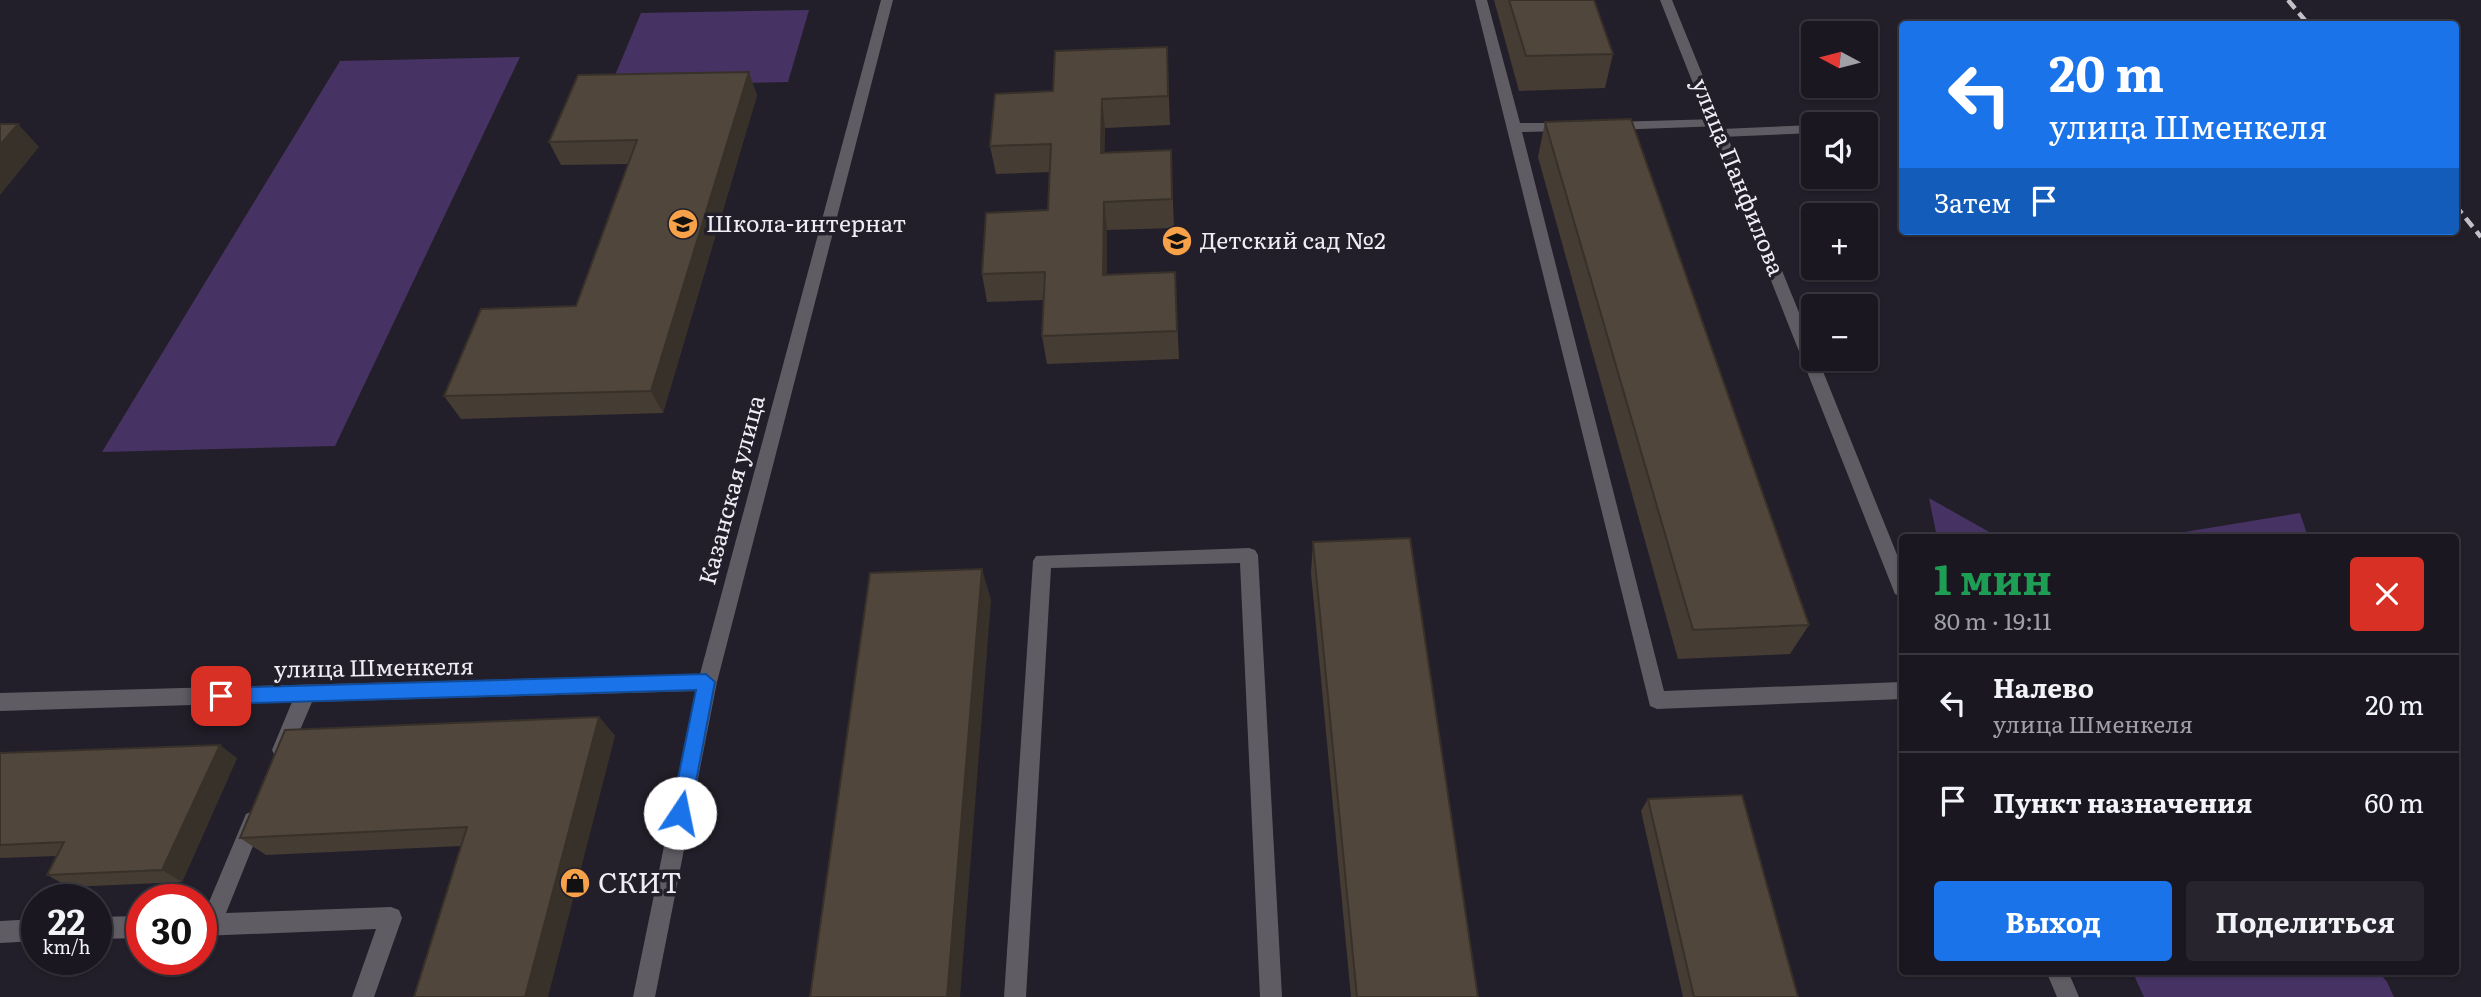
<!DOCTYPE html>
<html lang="ru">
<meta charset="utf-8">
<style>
body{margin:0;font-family:Literata,serif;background:#27242d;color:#f1f3f6;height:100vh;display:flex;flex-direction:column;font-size:26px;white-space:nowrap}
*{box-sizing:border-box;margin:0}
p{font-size:23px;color:#9f9fa5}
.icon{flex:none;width:38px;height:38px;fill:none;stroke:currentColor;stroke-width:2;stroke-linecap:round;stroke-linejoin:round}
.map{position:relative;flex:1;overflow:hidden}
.drawer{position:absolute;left:1899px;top:534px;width:560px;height:441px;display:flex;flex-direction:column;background:#1a1720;border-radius:7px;box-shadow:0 2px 5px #0004,0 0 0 2px #38363e}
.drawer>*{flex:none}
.guide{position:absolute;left:1899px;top:21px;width:560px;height:214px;border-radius:7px;box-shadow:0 2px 5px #0004,0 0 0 2px #38363e;background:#1a73e8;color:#fff;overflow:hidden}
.needle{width:46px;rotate:277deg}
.fabs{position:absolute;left:1801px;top:21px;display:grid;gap:14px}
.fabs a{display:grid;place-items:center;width:77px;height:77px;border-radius:7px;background:#1a1720;box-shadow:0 2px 5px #0004,0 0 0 2px #38363e;font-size:35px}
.speed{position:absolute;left:21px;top:884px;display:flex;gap:14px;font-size:35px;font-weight:700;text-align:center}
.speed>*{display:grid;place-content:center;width:91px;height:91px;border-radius:50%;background:#1a1720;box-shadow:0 2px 5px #0004,0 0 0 2px #38363e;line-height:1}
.speed small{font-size:18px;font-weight:400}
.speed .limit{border:10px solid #d22;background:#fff;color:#111}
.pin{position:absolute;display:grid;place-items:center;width:60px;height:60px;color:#fff;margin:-30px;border-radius:14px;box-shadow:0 4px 10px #0006}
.me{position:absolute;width:77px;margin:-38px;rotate:11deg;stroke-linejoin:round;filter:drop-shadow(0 0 5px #0008)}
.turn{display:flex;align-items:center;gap:24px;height:147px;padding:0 35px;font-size:32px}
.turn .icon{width:91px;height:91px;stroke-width:2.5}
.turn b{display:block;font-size:49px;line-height:60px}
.then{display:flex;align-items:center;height:66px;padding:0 35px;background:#0003;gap:14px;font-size:26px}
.round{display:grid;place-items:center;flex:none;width:74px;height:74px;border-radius:7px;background:#27242d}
.overview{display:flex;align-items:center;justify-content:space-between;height:119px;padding:0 35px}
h1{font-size:42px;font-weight:700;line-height:52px;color:#1e9e55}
.primary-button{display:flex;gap:14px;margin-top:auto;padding:14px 35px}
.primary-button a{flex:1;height:80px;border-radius:7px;background:#1a73e8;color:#fff;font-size:28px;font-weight:700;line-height:80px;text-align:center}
.primary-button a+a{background:#27242d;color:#f1f3f6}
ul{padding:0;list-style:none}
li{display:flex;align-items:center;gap:21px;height:98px;padding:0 35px;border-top:2px solid #38363e}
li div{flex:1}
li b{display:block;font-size:26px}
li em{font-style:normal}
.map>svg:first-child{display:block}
.green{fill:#463363}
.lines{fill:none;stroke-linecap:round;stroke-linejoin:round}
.lane{fill:#5f5d63;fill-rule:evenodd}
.street{fill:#5f5d63;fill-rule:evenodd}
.rail{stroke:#c3c0c8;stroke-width:4.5;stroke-dasharray:11 6;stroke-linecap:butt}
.wall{fill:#453c34}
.shaded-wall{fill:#38312a}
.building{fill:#50463c;stroke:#38312a;stroke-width:2}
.route{fill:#1a73e8;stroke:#114b97;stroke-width:2}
.labels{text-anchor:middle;stroke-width:7;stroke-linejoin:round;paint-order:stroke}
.street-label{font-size:23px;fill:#efedf4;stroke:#231f2a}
.poi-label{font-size:23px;fill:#efedf4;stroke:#231f2a;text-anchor:start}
.near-poi-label{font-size:28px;fill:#efedf4;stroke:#231f2a;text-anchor:start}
</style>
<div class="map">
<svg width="2481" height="997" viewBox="0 0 2481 997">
<rect width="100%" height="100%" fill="#231f2a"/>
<g class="green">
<polygon points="809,10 788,82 611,85 641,13"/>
<polygon points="520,57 335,446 102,452 340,61"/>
<polygon points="1929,498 1998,537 1937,537"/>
<polygon points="2300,513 2308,537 2154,537"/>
<polygon points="2132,971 2378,971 2387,982 2394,997 2144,997"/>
</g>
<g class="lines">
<g class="lane">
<polygon points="1475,0 1487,0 1520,123 1566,123 1573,127 1566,131 1522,132 1664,691 1902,682 1902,699 1657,709 1650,706"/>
<polygon points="1717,119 1724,123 1722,126 1612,130 1605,126 1612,122"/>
<polygon points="1813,125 1813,133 1721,137 1714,133 1721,129"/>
</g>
<g class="street">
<polygon points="881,0 893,0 717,682 655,997 633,997 696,691 312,702 289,756 282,759 275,756 272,750 292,702 0,711 0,693 700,674"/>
<polygon points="1660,0 1672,0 1813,347 1813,359 1818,359 1902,567 1902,597 1895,594 1893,589"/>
<polygon points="1249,548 1255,550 1258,555 1282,997 1260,997 1240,563 1051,568 1026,997 1004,997 1033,561 1036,556"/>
<polygon points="253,811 260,814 263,821 226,913 391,907 399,910 402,918 374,997 352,997 376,929 201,936 201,914 204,914 246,814"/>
<polygon points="142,916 142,938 96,939 96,917"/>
<polygon points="37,919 37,941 0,943 0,921"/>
<polygon points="2046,971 2068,971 2079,997 2057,997"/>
</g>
<g class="rail">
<polyline points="2288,0 2308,24"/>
<polyline points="2455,205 2481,237"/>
</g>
</g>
<g class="wall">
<polygon points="1494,0 1594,0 1613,54 1605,88 1519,91"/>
<polygon points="1167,47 1170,125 1105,128 1104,152 1171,150 1174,228 1107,230 1107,275 1175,272 1179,359 1047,364 1042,336 1044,300 987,302 982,274 1048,210 1050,172 996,174 990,146 1053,91"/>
<polygon points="757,95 663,413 461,419 444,396 576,306 628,164 561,165 549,142"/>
<polygon points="1545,122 1809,625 1790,654 1678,659 1538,157"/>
<polygon points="1313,542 1478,997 1351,997 1311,573"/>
<polygon points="599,717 615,736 461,846 266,855 240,838"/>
<polygon points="0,753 237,758 182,882 69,887 47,875 57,856 0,858"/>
<polygon points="1648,799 1798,997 1683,997 1641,811"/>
</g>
<g class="shaded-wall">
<polygon points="749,72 757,95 663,413 651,391"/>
<polygon points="1102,99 1105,128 1104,181 1101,153"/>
<polygon points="18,124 39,147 0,195 0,145"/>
<polygon points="1104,202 1107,230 1107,303 1103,275"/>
<polygon points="982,569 991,600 960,997 947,997"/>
<polygon points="599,717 615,736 548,997 525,997"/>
<polygon points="220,745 237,758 182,882 162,870"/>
</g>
<g class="building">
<polygon points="1509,0 1594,0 1613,54 1526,56"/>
<polygon points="1167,47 1168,96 1102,99 1101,153 1171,150 1172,199 1104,202 1103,275 1175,272 1177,331 1042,336 1045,272 982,274 986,213 1048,210 1051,144 990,146 995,94 1053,91 1055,51"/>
<polygon points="749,72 651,391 444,396 481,309 576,306 637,140 549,142 578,75"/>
<polygon points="1631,119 1809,625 1693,630 1545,122"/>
<polygon points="0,124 18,124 0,145"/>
<polygon points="1410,538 1478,997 1357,997 1313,542"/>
<polygon points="982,569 947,997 810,997 870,573"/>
<polygon points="599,717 525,997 414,997 467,827 240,838 285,730"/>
<polygon points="220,745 162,870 47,875 64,842 0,845 0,753"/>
<polygon points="1742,795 1798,997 1694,997 1648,799"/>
</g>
<polygon class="route" points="706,674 715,682 690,813 687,819 680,822 674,819 671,813 696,690 221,704 213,696 221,688"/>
<defs>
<g id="school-disc" transform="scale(1.575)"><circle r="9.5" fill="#f7a149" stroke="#231f2a"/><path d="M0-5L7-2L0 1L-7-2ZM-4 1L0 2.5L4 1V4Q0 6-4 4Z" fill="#111"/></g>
<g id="shop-disc" transform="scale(1.575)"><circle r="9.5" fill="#f7a149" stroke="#231f2a"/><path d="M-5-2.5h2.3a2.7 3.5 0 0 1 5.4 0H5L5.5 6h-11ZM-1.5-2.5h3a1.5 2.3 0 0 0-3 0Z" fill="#111"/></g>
</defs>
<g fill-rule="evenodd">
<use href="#school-disc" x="683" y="224"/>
<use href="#school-disc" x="1177" y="241"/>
<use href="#shop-disc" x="575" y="883"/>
</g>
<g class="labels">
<g class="street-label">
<text transform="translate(1738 177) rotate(68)" y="8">улица Панфилова</text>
<text transform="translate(732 490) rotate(-75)" y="8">Казанская улица</text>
<text transform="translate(374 668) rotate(-1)" y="8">улица Шменкеля</text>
</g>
<g class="poi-label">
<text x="706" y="232">Школа-интернат</text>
<text x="1200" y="249">Детский сад №2</text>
</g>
<g class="near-poi-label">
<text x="598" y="893">СКИТ</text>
</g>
</g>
</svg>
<div class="fabs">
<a><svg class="needle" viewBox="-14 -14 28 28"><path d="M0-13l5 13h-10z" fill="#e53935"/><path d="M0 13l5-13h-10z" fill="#9f9fa5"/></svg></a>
<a><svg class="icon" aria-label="sound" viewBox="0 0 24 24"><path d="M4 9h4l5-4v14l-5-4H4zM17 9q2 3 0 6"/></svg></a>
<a>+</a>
<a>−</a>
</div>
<div class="speed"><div>22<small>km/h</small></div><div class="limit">30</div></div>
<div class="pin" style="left:221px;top:696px;background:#d93025"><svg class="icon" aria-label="arrive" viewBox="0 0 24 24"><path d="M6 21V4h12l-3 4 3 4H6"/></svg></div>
<svg class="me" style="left:680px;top:813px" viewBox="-20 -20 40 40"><circle r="19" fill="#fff"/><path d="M0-13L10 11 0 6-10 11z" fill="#1a73e8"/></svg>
<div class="guide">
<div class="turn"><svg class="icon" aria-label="left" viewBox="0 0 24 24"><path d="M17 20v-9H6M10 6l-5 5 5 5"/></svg><div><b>20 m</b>улица Шменкеля</div></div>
<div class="then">Затем<svg class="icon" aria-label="arrive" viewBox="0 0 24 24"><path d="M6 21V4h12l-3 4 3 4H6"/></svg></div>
</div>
<section class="drawer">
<div class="overview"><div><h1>1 мин</h1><p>80 m · 19:11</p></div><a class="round" style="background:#d93025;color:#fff"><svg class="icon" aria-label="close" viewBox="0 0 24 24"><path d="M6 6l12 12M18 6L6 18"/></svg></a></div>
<ul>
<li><svg class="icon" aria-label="left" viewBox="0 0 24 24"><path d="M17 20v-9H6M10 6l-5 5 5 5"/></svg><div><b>Налево</b><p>улица Шменкеля</p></div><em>20 m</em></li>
<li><svg class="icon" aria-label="arrive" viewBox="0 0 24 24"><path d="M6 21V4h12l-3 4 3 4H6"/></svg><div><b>Пункт назначения</b></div><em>60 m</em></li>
</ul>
<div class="primary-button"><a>Выход</a><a>Поделиться</a></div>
</section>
</div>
